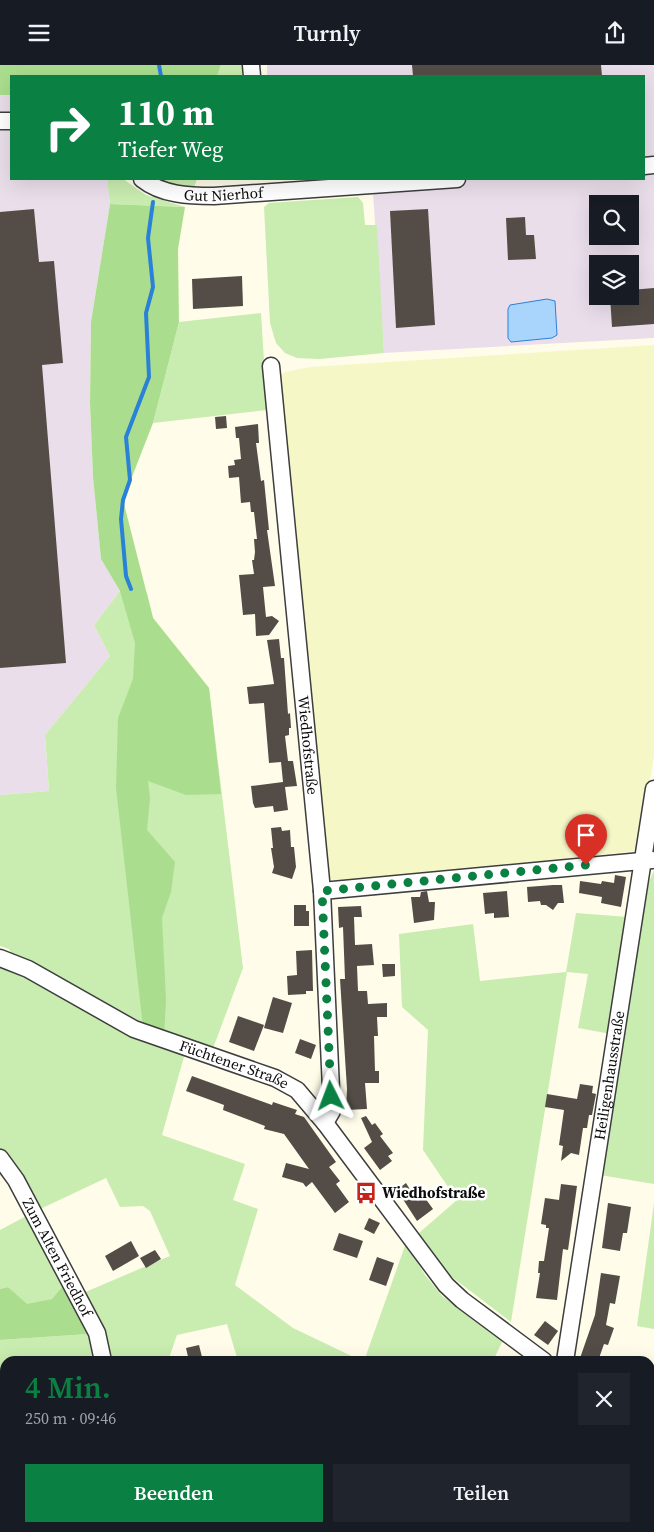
<!DOCTYPE html>
<html lang="de">
<meta charset="utf-8">
<style>
body{margin:0;font-family:"Source Serif 4",serif;background:#20242c;color:#f1f3f6;height:100vh;display:flex;flex-direction:column;font-size:19px;white-space:nowrap}
*{box-sizing:border-box;margin:0}
p{font-size:16px;color:#9ea1a6}
.icon{flex:none;width:28px;height:28px;fill:none;stroke:currentColor;stroke-width:2;stroke-linecap:round;stroke-linejoin:round}
.map{position:relative;flex:1;overflow:hidden}
.details{position:absolute;left:0px;top:1291px;width:655px;height:176px;display:flex;flex-direction:column;background:#171b24;border-radius:15px 15px 0 0;box-shadow:0 5px 20px #0002}
.details>*{flex:none}
.guide{position:absolute;left:10px;top:10px;width:635px;height:105px;border-radius:0px;box-shadow:0 5px 20px #0002;background:#0b8043;color:#fff;overflow:hidden}
.tools{position:absolute;left:589px;top:130px;display:grid;gap:10px}
.tools a{display:grid;place-items:center;width:50px;height:50px;border-radius:0px;background:#171b24;box-shadow:0 5px 20px #0002;font-size:25px}
.pin{position:absolute;display:grid;place-items:center;width:42px;height:42px;color:#fff;margin:-51px -21px;border-radius:50% 50% 50% 0;rotate:-45deg;box-shadow:0 0 5px #0007}
.pin .icon{rotate:45deg}
.me{position:absolute;width:55px;margin:-28px;rotate:357deg;stroke-linejoin:round;filter:drop-shadow(0 0 4px #0008)}
.turn{display:flex;align-items:center;gap:18px;height:105px;padding:0 25px;font-size:22px}
.turn .icon{width:65px;height:65px;stroke-width:2.5}
.turn b{display:block;font-size:35px;line-height:42px}
.round{display:grid;place-items:center;flex:none;width:52px;height:52px;border-radius:0px;background:#20242c}
.summary{display:flex;align-items:center;justify-content:space-between;height:85px;padding:0 25px}
h1{font-size:30px;font-weight:600;line-height:38px;color:#0b8043}
.primary-button{display:flex;gap:10px;margin-top:auto;padding:10px 25px}
.primary-button a{flex:1;height:58px;border-radius:0px;background:#0b8043;color:#fff;font-size:20px;font-weight:600;line-height:58px;text-align:center}
.primary-button a+a{background:#20242c;color:#f1f3f6}
header{display:flex;justify-content:space-between;align-items:center;height:65px;padding:0 25px;background:#171b24;font-size:22px;font-weight:600}
.map>svg:first-child{display:block}
.industrial{fill:#ebdeeb;fill-rule:evenodd}
.farmland{fill:#f6f7c7}
.green{fill:#c9ecb0}
.forest{fill:#aade8e}
.cemetery{fill:#d0e2b9}
.water{fill:#a9d4fb;stroke:#2a81d8}
.lines{fill:none;stroke-linecap:round;stroke-linejoin:round}
.stream{stroke:#2a81d8;stroke-width:4}
.building{fill:#544d47}
.minor-casing{stroke:#3e3e3e;stroke-width:19}
.minor{stroke:#fff;stroke-width:16}
.route{stroke:#0b8043;stroke-width:9;stroke-dasharray:0 16.2}
.labels{text-anchor:middle;stroke-width:5;stroke-linejoin:round;paint-order:stroke}
.street-label{font-size:15px;fill:#0b0b0b;stroke:#fff}
.poi-label{font-size:15px;font-weight:bold;fill:#0b0b0b;stroke:#fff;text-anchor:start}
</style>
<header><svg class="icon" aria-label="menu" viewBox="0 0 24 24"><path d="M4 6h16M4 12h16M4 18h16"/></svg>Turnly<svg class="icon" aria-label="share" viewBox="0 0 24 24"><path d="M12 15V3M7 8l5-5 5 5M5 13v7h14v-7"/></svg></header>
<div class="map">
<svg width="654" height="1467" viewBox="0 0 654 1467">
<rect width="100%" height="100%" fill="#fffde9"/>
<g class="industrial">
<path d="M267 0H654V273L384 288 372 114H644V11H267ZM598 139H630V171H598ZM598 199H630V231H598Z"/>
<polygon points="0,30 11,30 11,114 107,114 110,139 91,257 90,338 93,412 101,494 120,526 94,560 110,591 45,670 49,726 0,730"/>
</g>
<polygon class="farmland" points="654,280 654,691 639,783 634,786 338,819 328,811 279,312 285,307 310,302"/>
<g class="green">
<polygon points="221,0 247,0 248,11 217,11"/>
<polygon points="107,114 123,114 146,130 185,142 110,139"/>
<polygon points="158,114 197,114 194,123 174,121"/>
<polygon points="358,132 363,138 365,160 377,160 384,288 319,294 297,293 285,288 276,278 270,258 264,142 269,138"/>
<polygon points="261,248 267,345 153,358 179,257"/>
<polygon points="120,526 147,528 153,553 209,623 243,903 212,986 164,972 13,891 9,884 0,881 0,730 49,726 45,670 110,591 94,560"/>
<polygon points="654,805 654,1119 600,1110 649,817"/>
<polygon points="576,848 628,852 611,969 578,963 588,909 567,907 511,1257 448,1209 419,1168 457,1135 423,1085 428,965 402,942 399,869 473,859 480,916 566,907"/>
<polygon points="0,900 8,902 185,988 162,1070 245,1099 233,1135 258,1144 235,1220 293,1263 362,1296 238,1296 227,1259 177,1270 168,1296 110,1296 83,1228 170,1191 150,1146 143,1141 120,1142 106,1113 36,1146 0,1088"/>
<polygon points="654,1138 654,1264 637,1261"/>
<polygon points="30,1149 65,1218 52,1234 27,1240 8,1222 0,1224 0,1165"/>
<polygon points="406,1178 425,1210 442,1231 503,1275 493,1296 364,1296"/>
<polygon points="89,1269 97,1296 5,1296 5,1462 88,1463 89,1467 0,1467 0,1275"/>
<polygon points="270,1463 270,1462 313,1463 313,1467 269,1467"/>
</g>
<g class="forest">
<polygon points="0,0 221,0 217,11 11,11 11,30 0,30"/>
<polygon points="110,139 185,142 178,184 179,257 153,358 123,435 153,553 209,623 221,729 186,730 148,716 150,733 147,765 175,797 171,827 162,853 166,935 164,972 143,962 116,723 118,653 133,614 135,578 120,526 101,494 93,412 90,338 91,257"/>
<polygon points="65,1218 89,1269 0,1275 0,1224 8,1222 27,1239 52,1234"/>
</g>
<polygon class="cemetery" points="314,1463 314,1462 381,1463 381,1467 313,1467"/>
<polygon class="water" points="547,234 555,236 557,270 552,273 511,277 508,273 508,244 510,240"/>
<g class="lines">
<g class="stream">
<polyline points="159,0 161,11"/>
<polyline points="131,524 126,511 121,454 123,435 130,415 126,372 149,312 146,248 153,222 148,173 153,137"/>
</g>
</g>
<g class="building">
<polygon points="412,0 601,0 602,11 413,11"/>
<polygon points="34,144 39,197 54,196 63,298 42,300 66,598 0,603 0,147"/>
<polygon points="428,144 435,260 396,263 390,146"/>
<polygon points="525,152 526,170 534,170 536,194 508,195 506,153"/>
<polygon points="242,211 243,241 193,244 192,214"/>
<polygon points="654,223 654,259 612,262 610,231 630,231 630,225"/>
<polygon points="226,351 227,363 216,364 215,352"/>
<polygon points="258,359 259,378 256,378 261,416 264,415 269,465 267,465 275,521 263,522 266,552 272,551 279,556 269,570 256,571 255,549 243,550 239,510 254,509 252,495 254,495 255,487 254,474 257,474 254,447 251,447 250,437 241,438 239,412 229,413 228,401 235,400 234,395 241,394 239,373 236,373 235,362"/>
<polygon points="279,574 281,593 284,593 288,649 290,648 291,663 289,663 289,670 285,671 288,696 283,696 293,696 297,721 285,722 288,745 274,747 273,741 255,743 253,738 251,721 283,717 281,697 269,698 264,638 249,639 247,622 274,619 267,575"/>
<polygon points="281,762 282,766 290,765 291,782 294,782 296,802 292,814 272,808 274,802 271,783 273,783 271,763"/>
<polygon points="615,810 626,812 621,842 601,838 602,832 579,828 580,816 601,819 602,816 614,818"/>
<polygon points="553,820 562,820 564,838 558,838 553,845 546,840 541,840 540,836 528,837 527,822"/>
<polygon points="427,826 429,837 435,837 434,855 414,858 411,832 420,832 421,827"/>
<polygon points="507,826 509,852 494,853 494,848 485,849 483,828"/>
<polygon points="294,840 306,840 306,846 309,846 309,861 294,861"/>
<polygon points="361,841 362,852 354,852 355,880 372,879 374,900 357,901 358,926 367,926 368,939 387,938 387,952 377,952 378,971 374,971 375,1006 379,1006 379,1018 365,1018 367,1044 346,1045 347,1024 340,914 345,914 343,862 339,863 338,842"/>
<polygon points="312,885 313,926 306,926 306,929 288,930 287,911 297,910 296,886"/>
<polygon points="382,899 395,899 395,911 383,912"/>
<polygon points="273,932 292,938 283,968 264,963"/>
<polygon points="238,951 264,960 254,986 229,977"/>
<polygon points="300,974 316,980 311,994 295,988"/>
<polygon points="192,1011 272,1040 273,1037 297,1045 295,1049 304,1052 336,1097 329,1102 340,1116 336,1119 349,1137 335,1148 312,1117 306,1122 303,1118 282,1112 286,1098 309,1104 284,1069 264,1064 265,1061 223,1045 224,1040 186,1026"/>
<polygon points="580,1019 593,1021 592,1028 596,1029 592,1050 589,1050 587,1063 583,1063 579,1090 571,1088 561,1096 563,1081 559,1080 564,1045 545,1042 547,1029 577,1034"/>
<polygon points="366,1051 372,1060 375,1058 383,1069 380,1071 393,1088 388,1091 392,1096 380,1105 364,1083 372,1077 361,1053"/>
<polygon points="406,1118 411,1126 417,1122 433,1144 417,1156 397,1125"/>
<polygon points="561,1119 577,1121 568,1185 563,1184 557,1235 536,1233 540,1208 538,1208 539,1196 544,1196 549,1163 546,1163 546,1160 541,1159 545,1133 559,1135"/>
<polygon points="608,1138 631,1142 627,1168 623,1168 620,1186 602,1183"/>
<polygon points="369,1153 380,1158 374,1169 364,1164"/>
<polygon points="339,1168 363,1176 357,1193 333,1185"/>
<polygon points="131,1176 139,1191 113,1206 105,1191"/>
<polygon points="155,1185 161,1194 146,1203 140,1193"/>
<polygon points="377,1192 394,1198 386,1221 369,1215"/>
<polygon points="601,1208 620,1211 615,1239 610,1238 606,1260 614,1263 608,1280 604,1279 598,1296 579,1296 595,1250"/>
<polygon points="545,1256 558,1266 548,1280 534,1270"/>
<polygon points="199,1280 203,1296 189,1296 186,1283"/>
</g>
<g class="lines">
<g class="minor-casing">
<g id="minor">
<polyline points="251,0 252,11"/>
<polyline points="0,56 11,56"/>
<polyline points="644,101 654,100"/>
<path id="s1" d="M142 114C162 130 189 131 214 131L457 114"/>
<path id="s2" d="M271 301 322 826 332 1046 325 1058"/>
<polyline points="322,826 652,795"/>
<path id="s3" d="M0 893 28 904 134 964 275 1013 297 1025 325 1058 446 1220 462 1235 544 1296"/>
<path id="s4" d="M0 1093 16 1115 97 1268 103 1296"/>
<path id="s5" d="M565 1296 654 724"/>
<polyline points="650,1399 654,1404"/>
<polyline points="173,1462 179,1467"/>
</g>
</g>
<use href="#minor" class="minor"/>
</g>
<g class="lines">
<polyline class="route" points="331,1031 322,826 586,800"/>
</g>
<defs>
<g id="bus-bare" transform="scale(1.725)"><path d="M-5-6H5V4H4V6H2V4H-2V6H-4V4H-5ZM-3.5-4V0h7V-4ZM-3.5 1.2v1.5H-2V1.2ZM2 1.2v1.5H3.5V1.2Z" fill="#c52219" stroke="#fff" stroke-width="2.5" paint-order="stroke"/></g>
</defs>
<g fill-rule="evenodd">
<use href="#bus-bare" x="366" y="1128"/>
</g>
<g class="labels">
<g class="street-label">
<text dy="5" stroke="none"><textPath href="#s1" startOffset="85">Gut Nierhof</textPath></text>
<text dy="5" stroke="none"><textPath href="#s2" startOffset="381">Wiedhofstraße</textPath></text>
<text dy="5" stroke="none"><textPath href="#s3" startOffset="258">Füchtener Straße</textPath></text>
<text dy="5" stroke="none"><textPath href="#s5" startOffset="289">Heiligenhausstraße</textPath></text>
<text dy="5" stroke="none"><textPath href="#s4" startOffset="115">Zum Alten Friedhof</textPath></text>
</g>
<g class="poi-label">
<text x="382" y="1133">Wiedhofstraße</text>
</g>
</g>
</svg>
<div class="tools">
<a><svg class="icon" aria-label="search" viewBox="0 0 24 24"><circle cx="10" cy="10" r="6"/><path d="M15 15l6 6"/></svg></a>
<a><svg class="icon" aria-label="layers" viewBox="0 0 24 24"><path d="M12 4l9 5-9 5-9-5zM3 14l9 5 9-5"/></svg></a>
</div>
<div class="pin" style="left:586px;top:800px;background:#d93025"><svg class="icon" aria-label="arrive" viewBox="0 0 24 24"><path d="M6 21V4h12l-3 4 3 4H6"/></svg></div>
<svg class="me" style="left:331px;top:1031px" viewBox="-20 -20 40 40"><path d="M0-17L14 15 0 8-14 15z" fill="#0b8043" stroke="#fff" stroke-width="4"/></svg>
<div class="guide">
<div class="turn"><svg class="icon" aria-label="right" viewBox="0 0 24 24"><path d="M7 20v-9h11M14 6l5 5-5 5"/></svg><div><b>110 m</b>Tiefer Weg</div></div>
</div>
<section class="details">
<div class="summary"><div><h1>4 Min.</h1><p>250 m · 09:46</p></div><a class="round"><svg class="icon" aria-label="close" viewBox="0 0 24 24"><path d="M6 6l12 12M18 6L6 18"/></svg></a></div>
<div class="primary-button"><a>Beenden</a><a>Teilen</a></div>
</section>
</div>
